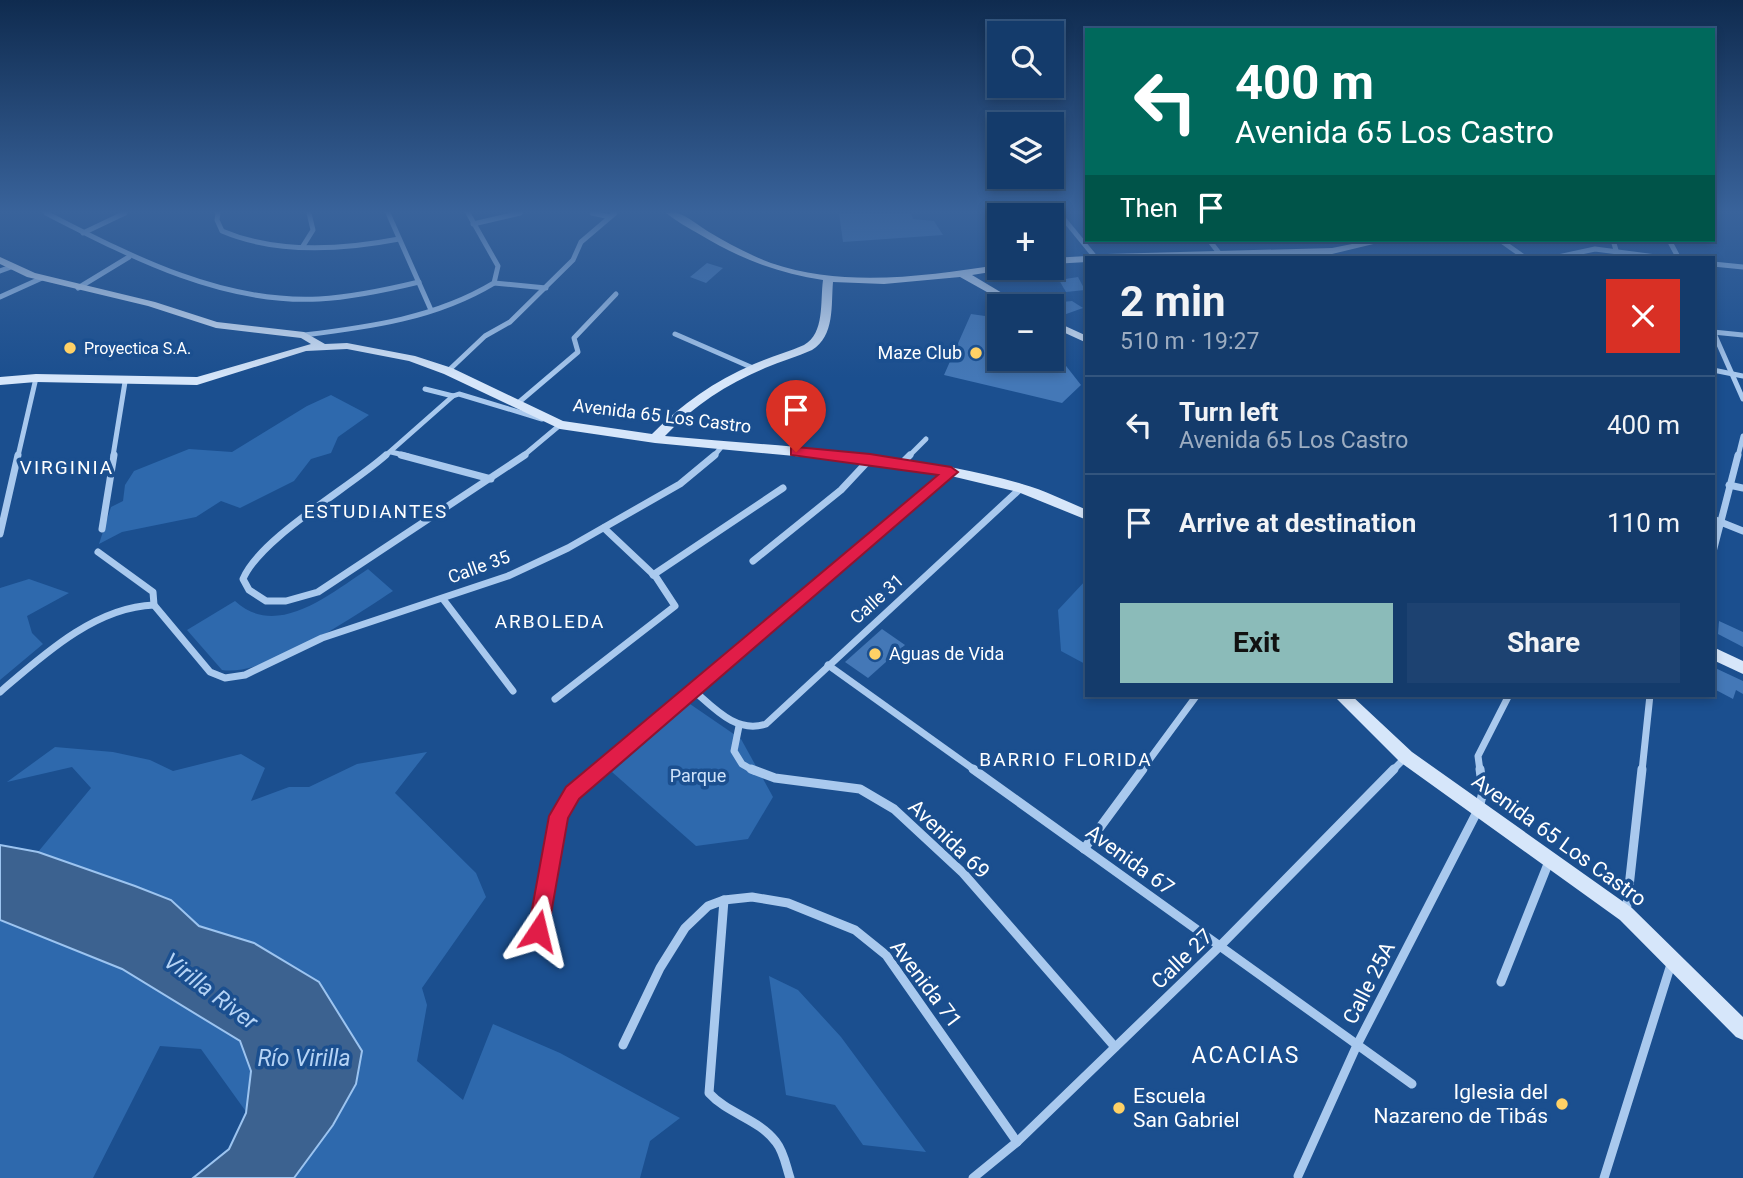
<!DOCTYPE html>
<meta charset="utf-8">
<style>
body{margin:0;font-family:Roboto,sans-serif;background:#1d4271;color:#f1f3f6;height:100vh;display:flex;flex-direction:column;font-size:26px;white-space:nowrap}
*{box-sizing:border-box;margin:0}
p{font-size:23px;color:#9dadc1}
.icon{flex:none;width:38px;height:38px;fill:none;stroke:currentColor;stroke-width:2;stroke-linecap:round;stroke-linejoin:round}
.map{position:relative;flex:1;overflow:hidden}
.panel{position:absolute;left:1085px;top:256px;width:630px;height:441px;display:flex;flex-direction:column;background:#143b6b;border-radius:0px;box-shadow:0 4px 10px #0003,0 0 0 2px #33557e}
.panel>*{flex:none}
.banner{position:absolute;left:1085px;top:28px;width:630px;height:214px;border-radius:0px;box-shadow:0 4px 10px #0003,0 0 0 2px #33557e;background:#00695c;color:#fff;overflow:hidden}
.tools{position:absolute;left:987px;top:21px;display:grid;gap:14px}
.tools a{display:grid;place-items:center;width:77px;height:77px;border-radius:0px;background:#143b6b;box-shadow:0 4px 10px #0003,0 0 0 2px #33557e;font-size:35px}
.pin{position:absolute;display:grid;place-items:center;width:60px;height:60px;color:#fff;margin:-72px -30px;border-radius:50% 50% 50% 0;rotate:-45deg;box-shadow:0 0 7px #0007}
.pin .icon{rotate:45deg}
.me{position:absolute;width:77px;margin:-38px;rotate:10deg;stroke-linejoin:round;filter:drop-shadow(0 0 5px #0008)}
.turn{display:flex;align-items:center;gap:24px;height:147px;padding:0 35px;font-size:32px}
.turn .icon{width:91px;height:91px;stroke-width:2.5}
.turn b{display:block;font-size:49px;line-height:60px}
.then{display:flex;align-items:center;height:66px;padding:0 35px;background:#0003;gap:14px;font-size:26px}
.round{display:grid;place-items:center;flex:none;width:74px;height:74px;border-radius:0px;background:#1d4271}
.summary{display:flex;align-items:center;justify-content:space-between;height:119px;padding:0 35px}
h1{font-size:42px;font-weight:700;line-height:52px}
.button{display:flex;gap:14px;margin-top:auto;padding:14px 35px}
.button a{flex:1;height:80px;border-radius:0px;background:#8bbbb9;color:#111;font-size:28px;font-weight:700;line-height:80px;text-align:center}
.button a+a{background:#1d4271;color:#f1f3f6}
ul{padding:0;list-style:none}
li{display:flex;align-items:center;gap:21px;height:98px;padding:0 35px;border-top:2px solid #33557e}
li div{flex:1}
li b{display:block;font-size:26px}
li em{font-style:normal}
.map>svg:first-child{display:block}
.green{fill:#2e69ad}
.water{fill:#3c6290;stroke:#9cc4f0;stroke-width:2}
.building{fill:#4478b7}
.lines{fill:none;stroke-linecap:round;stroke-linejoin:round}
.street-far2{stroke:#a9c9ee;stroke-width:5}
.street-far1{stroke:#a9c9ee;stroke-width:7}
.street{stroke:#a9c9ee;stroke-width:9}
.secondary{fill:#d6e6fa;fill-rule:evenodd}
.route{fill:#e11d48;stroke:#92132f;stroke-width:2}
.poi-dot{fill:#ffd166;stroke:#1b4f8f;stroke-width:2.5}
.labels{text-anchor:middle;stroke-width:7;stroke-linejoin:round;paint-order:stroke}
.far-poi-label{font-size:16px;fill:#fff;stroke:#1b4f8f;text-anchor:start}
.poi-label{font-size:18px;fill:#fff;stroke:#1b4f8f;text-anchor:end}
.street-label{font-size:18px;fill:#fff;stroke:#1b4f8f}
.park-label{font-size:18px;fill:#cfe3fa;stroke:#1b4f8f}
.neighbourhood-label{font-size:19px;letter-spacing:2px;fill:#fff;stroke:#1b4f8f}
.near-street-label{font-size:21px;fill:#fff;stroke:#1b4f8f}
.near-poi-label{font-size:21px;fill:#fff;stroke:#1b4f8f;text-anchor:end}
.near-water-label{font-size:23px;font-style:italic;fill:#b5d3f5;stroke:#1b4f8f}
.near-neighbourhood-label{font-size:23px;letter-spacing:2px;fill:#fff;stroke:#1b4f8f}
</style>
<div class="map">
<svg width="1743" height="1178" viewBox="0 0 1743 1178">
<rect width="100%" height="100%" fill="#1b4f8f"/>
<g class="green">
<polygon points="331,395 369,415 338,437 331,453 311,459 294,481 240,508 221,501 196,517 122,532 99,544 111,507 123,501 125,485 134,471 189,449 232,452 307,406"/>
<path d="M368 569 393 591C356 615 266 677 222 670L187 630 235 601C277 640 331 593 368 569Z"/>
<polygon points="29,579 69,593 27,616 32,633 43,644 0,680 0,588"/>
<polygon points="1087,579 1087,665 1061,651 1058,610"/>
<polygon points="690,704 741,739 773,797 748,839 696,846 612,772"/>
<polygon points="55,747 113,752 150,760 173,771 241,754 265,768 251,801 289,787 309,787 357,764 427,752 395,793 476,873 486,897 422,988 427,1005 417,1061 463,1100 493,1024 560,1053 680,1118 650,1141 640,1178 294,1178 333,1125 356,1084 362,1052 319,982 254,943 199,926 171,900 38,852 91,788 72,767 7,782"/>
<polygon points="0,920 122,969 240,1041 251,1071 247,1113 201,1049 160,1046 93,1178 0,1178"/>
<polygon points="769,976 798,990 841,1037 926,1152 863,1145 835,1105 786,1095"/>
</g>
<polygon class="water" points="0,845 38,852 135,886 171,900 199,926 254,943 319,982 362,1051 356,1084 333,1125 294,1178 193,1178 229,1149 246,1113 251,1071 240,1041 122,969 0,920"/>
<g class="building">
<polygon points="839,213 911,213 913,219 934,221 943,235 843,242"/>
<polygon points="707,263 723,268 706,283 690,277"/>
<polygon points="1078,277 1085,290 1066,292 1059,280"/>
<polygon points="1072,301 1083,308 1055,318 1052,315 1052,303"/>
<polygon points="971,314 999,318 999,359 1052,359 1052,348 1081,385 1062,403 944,375"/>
<polygon points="1719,621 1743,632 1743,647 1718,634"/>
<polygon points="882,629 905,645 868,678 845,662"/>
<polygon points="1713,667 1743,681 1743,694 1736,690 1733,699 1714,689"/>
</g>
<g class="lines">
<g class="street-far2">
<path d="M46 213C130 256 221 304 319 299 353 297 386 290 419 282"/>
<path d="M218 213 217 220 222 231C276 254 342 250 399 239"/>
<polyline points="388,213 431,310"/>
<polyline points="592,213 610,217"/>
<polyline points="1059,213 1095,257"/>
<polyline points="473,224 520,213"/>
<polyline points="83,233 125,213"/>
<polyline points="1209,240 1219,253"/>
<polyline points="1500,240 1524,257"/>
<polyline points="1613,240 1618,257"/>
<polyline points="1669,240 1678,257"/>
<polyline points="303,246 313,230 309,213"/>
<polyline points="1558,257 1595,249 1656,257"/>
<polyline points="1713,264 1743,267"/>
<polyline points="0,271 11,267"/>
<polyline points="494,283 546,288"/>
<polyline points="78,288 129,257"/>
<polyline points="0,297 42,278"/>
<polyline points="1713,331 1743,399"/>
<polyline points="1713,332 1743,335"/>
<polyline points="675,334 753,368"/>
<path d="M304 335C370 327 436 318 494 283L498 266 468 213"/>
<polyline points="1713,370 1743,376"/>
<polyline points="448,371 485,336 510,322 573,260 581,242 615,213"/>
<polyline points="425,389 453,396 459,394 542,419"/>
<polyline points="518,403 578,352 574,338 616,294"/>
<polyline points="391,452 408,456"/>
<polyline points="18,456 36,378"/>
<polyline points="113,456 125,382"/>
<polyline points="385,456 453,396"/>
<polyline points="523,456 560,425 557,424"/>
<polyline points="714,456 723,445"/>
<polyline points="909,456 926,439"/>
<polyline points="1738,456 1743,436"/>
</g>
<g class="street-far1">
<path d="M386 455C349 488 260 538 243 579L249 590 266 601H286L318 592 525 455"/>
<polyline points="401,455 491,479"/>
<polyline points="901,464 910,455"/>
<polyline points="1729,485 1743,488"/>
<polyline points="1713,519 1743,531"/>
<polyline points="102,529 114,455"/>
<polyline points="0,534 18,455"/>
<polyline points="98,552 153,592 154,605 210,672 225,678 245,675 322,638 508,576 568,548 680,484 715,455"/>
<polyline points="1713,552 1738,455"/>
<polyline points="753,561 841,490 870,459"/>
<polyline points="653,575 783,488"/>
<polyline points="443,599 513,691"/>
<polyline points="828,665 976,771"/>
<path d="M693 690C714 708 736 734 766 724L1021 488"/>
<path d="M0 692C43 655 95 607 154 605"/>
<polyline points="555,699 675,606 656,577 604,528"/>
<polyline points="739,726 734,751 742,764 754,771"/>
<polyline points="598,771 951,472"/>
<polyline points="1141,771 1197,695"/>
<polyline points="1392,771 1406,757"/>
<polyline points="1480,771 1478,756 1509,695"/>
<polyline points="1642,771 1650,695"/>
</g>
<g class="street">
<polyline points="751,769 775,778 860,789 894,809 963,873 1115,1047"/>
<polyline points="973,769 1412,1084"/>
<polyline points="1084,849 1143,769"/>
<path d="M724 900 709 1093C728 1114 759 1119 776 1142 784 1152 786 1166 790 1178"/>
<polyline points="1626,914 1642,769"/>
<polyline points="538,931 559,816 572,793 600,769"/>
<polyline points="1501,982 1550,859"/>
<polyline points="623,1045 660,968 685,928 708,906 724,900 752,897 788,903 855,930 886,955 1017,1142"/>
<polyline points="1298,1176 1357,1045 1479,808 1483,792 1480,769"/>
<polyline points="973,1178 1017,1142 1220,946 1394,769"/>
<polyline points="1604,1178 1672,961"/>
</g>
<g class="secondary">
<path d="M666 213C670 213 674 212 677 213 688 216 700 227 709 232 729 244 750 255 771 263 845 288 925 276 999 265V268H1004L1003 270 972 275 1024 306H1012L960 277 884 284 833 282C831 305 835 336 812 350 797 357 781 361 765 368 727 384 694 405 665 436 784 447 906 451 1022 484 1044 490 1066 501 1087 510V520L1018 492 951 476 870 463 655 443 560 429 444 374 409 361 347 349 306 351 197 385 36 382 0 385V377L36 374 197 377 311 344 301 338 216 328 148 306 27 277 0 264V257L35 273 155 302 217 322 304 332 325 344 347 343 415 356 452 368 563 421 652 434C682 404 714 381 754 364 770 357 788 352 804 345 825 333 820 302 823 280 777 273 738 258 699 234 688 228 676 221 666 213Z"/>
<polygon points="1372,240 1390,240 1332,254 1102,257 1107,254 1332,248"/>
<polygon points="1087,256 1091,257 1087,257 1087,262 1052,264 1052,258"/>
<polygon points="1052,320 1087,336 1087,343 1052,327"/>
<polygon points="1713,647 1743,661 1743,674 1713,660"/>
<polygon points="1333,695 1351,695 1412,752 1632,908 1743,1017 1743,1040 1736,1037 1620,920 1400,762"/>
</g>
</g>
<linearGradient id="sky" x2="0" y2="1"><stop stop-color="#0f2b4f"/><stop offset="0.56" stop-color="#39639b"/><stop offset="1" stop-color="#39639b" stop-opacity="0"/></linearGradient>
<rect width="1743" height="378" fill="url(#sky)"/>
<polygon class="route" points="796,447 870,454 951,467 958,472 579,799 568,818 548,931 545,938 538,941 531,938 528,931 549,816 566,787 938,475 791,455 791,448"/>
<g class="poi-dot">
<circle cx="70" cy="348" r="7"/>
<circle cx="976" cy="353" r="7"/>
<circle cx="875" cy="654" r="7"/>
<circle cx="1562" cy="1104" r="7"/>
<circle cx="1119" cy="1108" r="7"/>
</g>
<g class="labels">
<g class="far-poi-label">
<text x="84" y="354">Proyectica S.A.</text>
</g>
<g class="poi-label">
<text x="962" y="359">Maze Club</text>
<text x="889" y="660" text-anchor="start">Aguas de Vida</text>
</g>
<g class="street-label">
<text transform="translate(662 416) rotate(7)" y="6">Avenida 65 Los Castro</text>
<text transform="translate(479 567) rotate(-20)" y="6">Calle 35</text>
<text transform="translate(877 599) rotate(-42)" y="6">Calle 31</text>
</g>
<g class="park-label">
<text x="698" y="782">Parque</text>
</g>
<g class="neighbourhood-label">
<text x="67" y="474">VIRGINIA</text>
<text x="376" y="518">ESTUDIANTES</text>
<text x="550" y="628">ARBOLEDA</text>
<text x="1066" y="766">BARRIO FLORIDA</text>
</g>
<g class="near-street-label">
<text transform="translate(949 839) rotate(44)" y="7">Avenida 69</text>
<text transform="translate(1559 840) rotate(36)" y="7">Avenida 65 Los Castro</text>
<text transform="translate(1130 860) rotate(36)" y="7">Avenida 67</text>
<text transform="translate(1182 959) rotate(-44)" y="7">Calle 27</text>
<text transform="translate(1369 983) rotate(-63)" y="7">Calle 25A</text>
<text transform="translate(926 984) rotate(53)" y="7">Avenida 71</text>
</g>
<g class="near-poi-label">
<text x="1548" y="1099">Iglesia del<tspan x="1548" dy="24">Nazareno de Tibás</tspan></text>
<text x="1133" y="1103" text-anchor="start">Escuela<tspan x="1133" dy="24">San Gabriel</tspan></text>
</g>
<g class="near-water-label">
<text transform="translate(211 991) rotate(37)" y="8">Virilla River</text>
<text x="304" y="1066">Río Virilla</text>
</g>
<g class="near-neighbourhood-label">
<text x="1246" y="1063">ACACIAS</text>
</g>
</g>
</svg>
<div class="tools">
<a><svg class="icon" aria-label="search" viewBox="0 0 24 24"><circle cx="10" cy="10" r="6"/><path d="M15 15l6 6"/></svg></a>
<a><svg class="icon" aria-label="layers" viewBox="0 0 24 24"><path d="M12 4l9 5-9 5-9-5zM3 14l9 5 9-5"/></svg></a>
<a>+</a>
<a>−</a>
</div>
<div class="pin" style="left:796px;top:452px;background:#d93025"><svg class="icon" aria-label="arrive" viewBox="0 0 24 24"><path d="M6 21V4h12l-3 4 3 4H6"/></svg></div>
<svg class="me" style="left:538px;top:931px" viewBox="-20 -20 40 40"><path d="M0-17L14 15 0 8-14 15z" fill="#e11d48" stroke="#fff" stroke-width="4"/></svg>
<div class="banner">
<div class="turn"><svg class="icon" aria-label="left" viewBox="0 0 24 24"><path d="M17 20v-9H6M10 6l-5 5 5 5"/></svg><div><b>400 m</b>Avenida 65 Los Castro</div></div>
<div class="then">Then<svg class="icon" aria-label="arrive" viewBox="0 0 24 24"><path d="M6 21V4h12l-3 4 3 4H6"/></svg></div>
</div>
<section class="panel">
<div class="summary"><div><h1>2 min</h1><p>510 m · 19:27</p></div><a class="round" style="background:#d93025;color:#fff"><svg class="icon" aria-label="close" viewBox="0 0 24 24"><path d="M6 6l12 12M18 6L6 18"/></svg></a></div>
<ul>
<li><svg class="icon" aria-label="left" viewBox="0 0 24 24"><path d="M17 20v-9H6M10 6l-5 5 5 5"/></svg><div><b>Turn left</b><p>Avenida 65 Los Castro</p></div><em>400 m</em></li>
<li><svg class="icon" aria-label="arrive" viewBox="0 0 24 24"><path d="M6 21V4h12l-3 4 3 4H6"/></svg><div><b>Arrive at destination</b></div><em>110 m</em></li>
</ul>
<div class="button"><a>Exit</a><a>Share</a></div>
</section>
</div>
